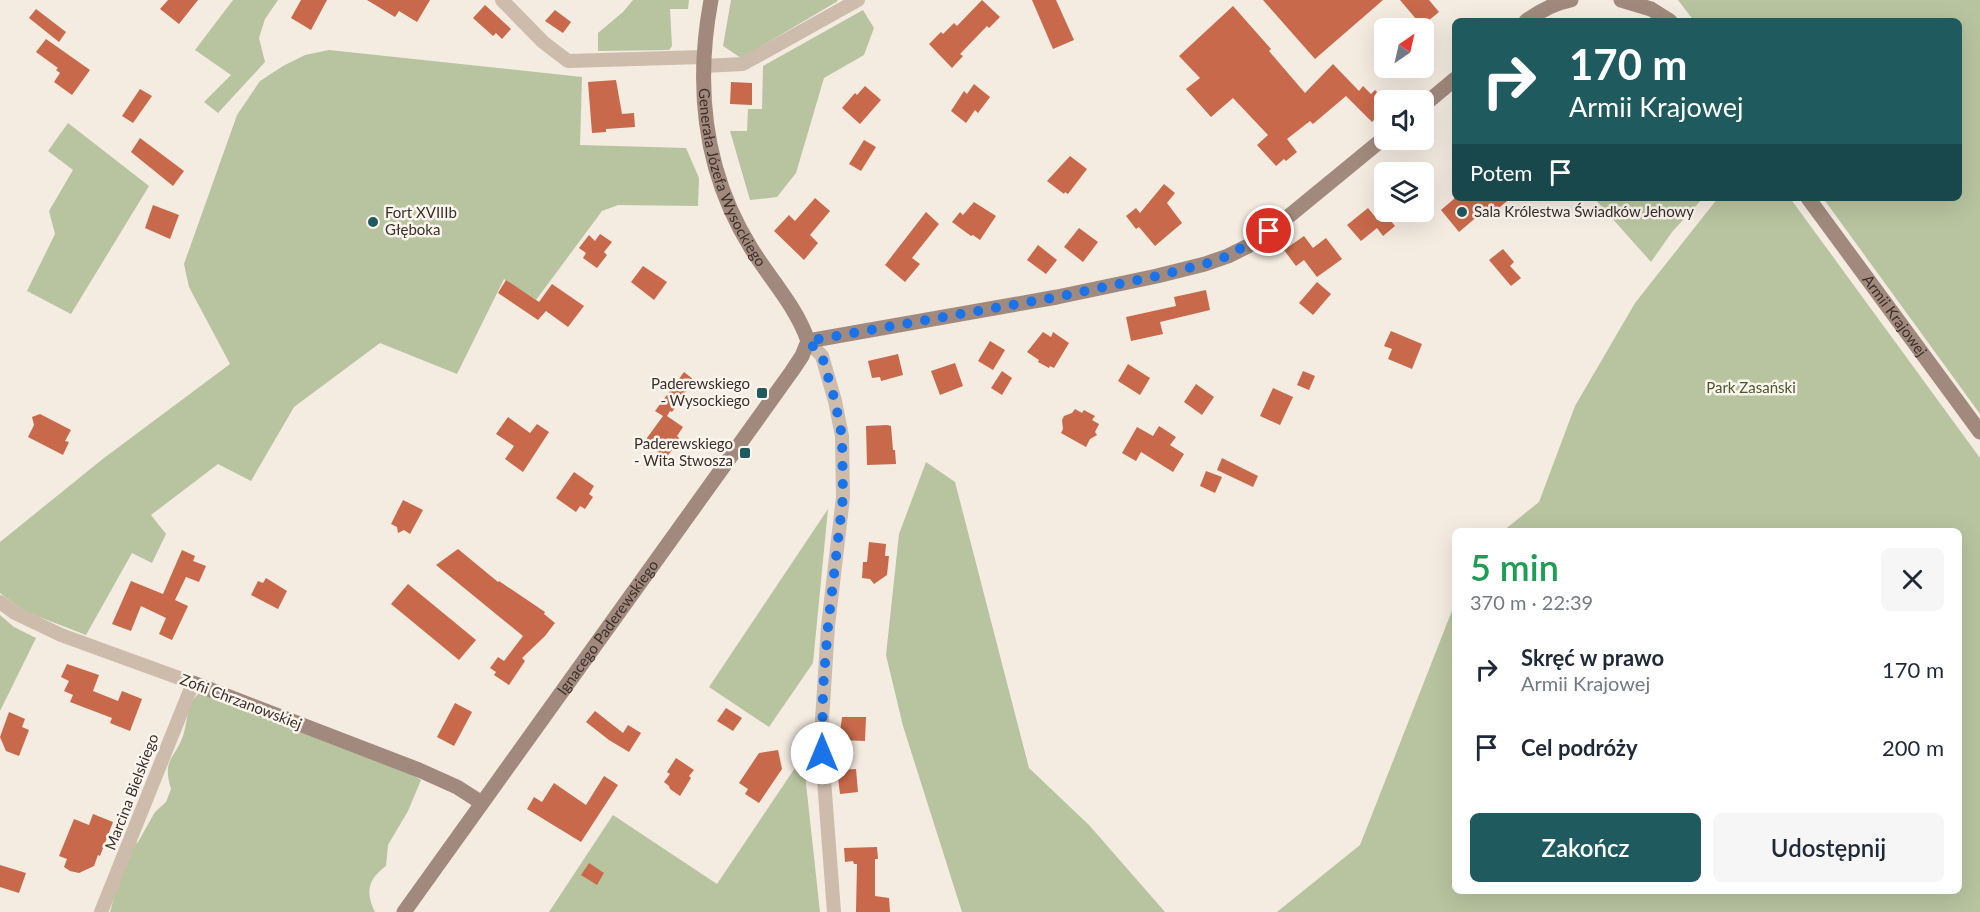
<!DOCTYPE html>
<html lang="pl">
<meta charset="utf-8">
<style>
body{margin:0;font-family:Lato,sans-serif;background:#f6f6f7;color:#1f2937;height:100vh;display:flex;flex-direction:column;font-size:22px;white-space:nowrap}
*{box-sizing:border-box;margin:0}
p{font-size:20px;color:#747a83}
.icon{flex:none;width:33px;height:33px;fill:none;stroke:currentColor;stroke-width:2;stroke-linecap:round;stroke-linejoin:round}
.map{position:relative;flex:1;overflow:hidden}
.side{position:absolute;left:1452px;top:528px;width:510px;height:366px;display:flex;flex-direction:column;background:#fff;border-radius:9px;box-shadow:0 6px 24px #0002}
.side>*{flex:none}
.guide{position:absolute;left:1452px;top:18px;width:510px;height:183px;border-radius:9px;box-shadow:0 6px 24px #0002;background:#1f5a5e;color:#fff;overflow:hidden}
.needle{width:39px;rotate:34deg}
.tools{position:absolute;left:1374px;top:18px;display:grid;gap:12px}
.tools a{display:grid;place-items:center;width:60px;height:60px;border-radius:9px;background:#fff;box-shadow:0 6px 24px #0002;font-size:30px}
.pin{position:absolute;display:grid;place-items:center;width:51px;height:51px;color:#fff;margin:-26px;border:3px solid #fff;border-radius:50%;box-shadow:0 2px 6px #0007}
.me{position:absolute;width:66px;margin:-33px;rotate:0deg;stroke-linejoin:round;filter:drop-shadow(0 0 4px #0008)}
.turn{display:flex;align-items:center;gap:21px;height:126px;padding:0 18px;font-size:27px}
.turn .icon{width:78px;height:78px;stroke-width:2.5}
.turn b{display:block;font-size:42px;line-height:51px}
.then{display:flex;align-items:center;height:57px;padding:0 18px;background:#0003;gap:12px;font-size:22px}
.round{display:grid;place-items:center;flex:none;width:63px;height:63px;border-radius:9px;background:#f6f6f7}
.head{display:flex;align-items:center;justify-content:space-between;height:102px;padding:0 18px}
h1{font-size:36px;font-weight:600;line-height:45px;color:#1e9e55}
.button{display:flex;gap:12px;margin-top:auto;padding:12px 18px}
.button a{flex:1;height:69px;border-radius:9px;background:#1f5a5e;color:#fff;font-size:24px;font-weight:600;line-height:69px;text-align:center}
.button a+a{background:#f6f6f7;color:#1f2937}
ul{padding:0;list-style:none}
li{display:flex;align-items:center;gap:18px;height:78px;padding:0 18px}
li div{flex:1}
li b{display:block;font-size:22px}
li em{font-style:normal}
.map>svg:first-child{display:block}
.green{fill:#b8c4a0}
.building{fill:#c8694b}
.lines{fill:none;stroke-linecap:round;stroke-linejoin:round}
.street{stroke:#cdbbac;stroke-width:14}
.secondary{stroke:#a18a7d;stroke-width:15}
.route{stroke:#1a73e8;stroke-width:10;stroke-dasharray:0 18}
.poi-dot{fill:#1f5a5e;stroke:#fbf5ee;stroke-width:2}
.labels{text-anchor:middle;stroke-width:5;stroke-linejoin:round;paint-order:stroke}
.street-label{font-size:15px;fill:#3b302b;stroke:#fbf5ee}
.poi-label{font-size:15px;fill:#3b302b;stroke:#fbf5ee;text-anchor:start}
.park-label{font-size:15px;fill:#4a5a2e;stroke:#fbf5ee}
</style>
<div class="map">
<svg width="1980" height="912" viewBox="0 0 1980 912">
<rect width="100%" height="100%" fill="#f4ebe1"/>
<g class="green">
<polygon points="233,0 278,0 265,19 259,38 265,62 218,113 204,102 231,75 195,50"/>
<polygon points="633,0 689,0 688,9 670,9 672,46 669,50 598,51 598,33 623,12"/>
<polygon points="731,0 837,0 838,1 741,58 723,46"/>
<polygon points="1678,0 1980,0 1980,414 1823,198 1959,198 1959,21 1694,21"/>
<polygon points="863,10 874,28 864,55 824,78 796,173 777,197 750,200 730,131 747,131 748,109 762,109 763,66"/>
<polygon points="329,50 582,77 580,145 686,148 699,178 698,206 618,205 602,211 536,300 504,279 457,374 380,343 294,407 251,481 218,464 151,515 166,534 152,563 132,553 86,635 24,611 0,593 0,542 104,458 230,364 189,287 184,264 237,115 260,81 283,66 305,55"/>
<polygon points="68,123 149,186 71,314 27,291 55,234 49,211 73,170 48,151"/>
<polygon points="1594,198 1703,198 1672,232 1651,262"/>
<polygon points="1718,198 1790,198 1980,458 1980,912 1277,912 1360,845 1455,603 1455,891 1959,891 1959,531 1503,531 1539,502 1575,406 1635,303"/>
<polygon points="926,462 955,482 1029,768 1089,825 1165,912 962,912 903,726 886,655 899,534"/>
<polygon points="828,509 813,663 769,727 709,687"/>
<polygon points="0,615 14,627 36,638 0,711"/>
<path d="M199 693 413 775 421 780 408 811 388 845 386 866C368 879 365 892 375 912H110L127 851 138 842 155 812 166 802 171 789C162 759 174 760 183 736 188 721 186 706 199 693Z"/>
<polygon points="803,756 820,912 549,912 613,815 717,884"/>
</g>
<g class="building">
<polygon points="168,0 198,0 179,24 160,9"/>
<polygon points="301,0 327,0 311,30 291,18"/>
<polygon points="367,0 430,0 417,22 399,11 395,17"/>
<polygon points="982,0 1000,17 989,28 987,26 960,54 963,56 952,68 929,44 941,32 943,34 954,23 957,26"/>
<polygon points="1032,0 1056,0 1074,40 1053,49"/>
<polygon points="1263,0 1383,0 1315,59"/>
<polygon points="1400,0 1429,0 1439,12 1422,26"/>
<polygon points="485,5 511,29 502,39 496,33 493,36 473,18"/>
<polygon points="1233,6 1271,49 1269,51 1305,93 1333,64 1359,91 1363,86 1371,94 1375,90 1384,99 1384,109 1372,122 1346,96 1313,124 1310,121 1287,139 1297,152 1286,161 1284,159 1276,166 1257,145 1268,135 1233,98 1211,117 1186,89 1200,78 1179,56"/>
<polygon points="36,9 66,32 59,42 29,18"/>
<polygon points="555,10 571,22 563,33 545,21"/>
<polygon points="46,39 90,70 72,95 54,82 60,73 56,70 58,68 36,52"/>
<polygon points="616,80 622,114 634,113 635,127 606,129 606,132 592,133 588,82"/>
<polygon points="731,82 752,83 752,105 730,104"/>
<polygon points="974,84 990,97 978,113 975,110 966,123 951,111 964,91 967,94"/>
<polygon points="865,86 881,100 860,124 842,108 855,93 857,95"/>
<polygon points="140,89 152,96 133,123 122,116"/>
<polygon points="140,138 184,171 173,186 131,152"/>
<polygon points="864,140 876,147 861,171 849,164"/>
<polygon points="1070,156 1087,169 1068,194 1065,192 1064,194 1047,181"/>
<polygon points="1164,184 1175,193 1167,203 1182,223 1155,246 1139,227 1136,229 1126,216 1136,208 1140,213"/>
<polygon points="815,198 830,211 810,235 818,243 804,260 774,231 789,215 795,221"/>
<polygon points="1455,198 1511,198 1490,215 1486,209 1459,232 1441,210"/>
<polygon points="974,202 996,216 980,240 973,235 971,236 952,222 960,212 963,215"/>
<polygon points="153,205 179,215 170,239 145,228"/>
<polygon points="1368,208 1378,220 1385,214 1395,226 1383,236 1377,228 1361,241 1347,225"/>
<polygon points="926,212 939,224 912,258 920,264 905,282 885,265"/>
<polygon points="1079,228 1098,242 1083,262 1064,247"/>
<polygon points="600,234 612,242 604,252 607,255 597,268 583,258 586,253 579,248 589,235 595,241"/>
<polygon points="1304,236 1313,248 1326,238 1342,259 1317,277 1304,260 1296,266 1284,250"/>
<polygon points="1038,245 1057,260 1046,274 1027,260"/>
<polygon points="1503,249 1514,262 1510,266 1521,278 1511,286 1489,260"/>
<polygon points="643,266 667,282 654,300 631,282"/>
<polygon points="506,280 539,302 552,284 584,306 568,327 546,311 538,320 498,293"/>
<polygon points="1317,282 1331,294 1313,315 1299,303"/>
<polygon points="1206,290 1210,310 1160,322 1163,334 1131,341 1126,317 1176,306 1174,297"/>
<polygon points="1391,331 1422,344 1412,369 1388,359 1392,349 1384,346"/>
<polygon points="1043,332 1051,337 1053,332 1069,343 1054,368 1050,366 1049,368 1038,362 1039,360 1027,352"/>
<polygon points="990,341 1005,350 993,370 978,361"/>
<polygon points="898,354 903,375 881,381 880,377 872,378 868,361"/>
<polygon points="955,363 963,386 940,395 931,371"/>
<polygon points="1128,364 1150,378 1140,395 1118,381"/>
<polygon points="1002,371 1012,378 1002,395 991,388"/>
<polygon points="1303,371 1315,376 1309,390 1297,385"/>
<polygon points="684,372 694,380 672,412 670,411 667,416 683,427 677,436 680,439 666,458 644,442 663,416 655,411"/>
<polygon points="1196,384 1214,397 1202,415 1184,402"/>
<polygon points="1273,388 1293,397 1280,425 1260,416"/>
<polygon points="1075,409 1082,413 1084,410 1095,416 1092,420 1099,424 1095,432 1097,435 1090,439 1086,447 1061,433 1063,429 1062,420 1064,416 1072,413"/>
<polygon points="40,414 71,430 65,441 69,442 63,455 28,437 34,425 32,417"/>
<polygon points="508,417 530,433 537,424 549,432 523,472 505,459 514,446 496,434"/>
<polygon points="887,425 891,426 893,450 895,450 896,464 867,465 866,426"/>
<polygon points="1159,426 1176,437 1170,445 1184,454 1173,472 1141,452 1136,461 1122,453 1137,427 1153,436"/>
<polygon points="1222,458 1258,476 1253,487 1217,470"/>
<polygon points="1206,471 1222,477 1215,493 1200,486"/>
<polygon points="574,472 594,486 589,494 593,497 585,509 580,506 576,512 556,498"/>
<polygon points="403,500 423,510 410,534 404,530 398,533 397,527 391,524"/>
<polygon points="869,542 886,544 885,556 889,556 887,575 874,584 870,579 862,578 863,562 867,562"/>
<polygon points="458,549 498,582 499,581 545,612 544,614 555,623 545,636 522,658 525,661 509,685 494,675 496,672 490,668 498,657 504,661 523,636 436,565"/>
<polygon points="182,550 195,556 193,561 206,566 199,582 186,577 175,600 188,606 172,640 159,634 166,618 141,606 131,631 112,624 131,581 163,594"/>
<polygon points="266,578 287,591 278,609 251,595 258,581 263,583"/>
<polygon points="408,584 476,640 459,660 391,604"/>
<polygon points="67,664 99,675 93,691 118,701 122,691 142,699 130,731 110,723 112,718 70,702 73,695 64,691 69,681 61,677"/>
<polygon points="455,703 472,712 454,746 437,737"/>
<polygon points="726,708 742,718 733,731 717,721"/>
<polygon points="595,711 623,733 628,725 641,733 629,752 609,740 586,722"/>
<polygon points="9,712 25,719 22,727 29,730 19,756 6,751 0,737"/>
<polygon points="842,717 866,717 865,741 839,740"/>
<polygon points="778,750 782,769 759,803 745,794 748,789 739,783 759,753"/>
<polygon points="676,758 694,770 689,776 691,778 680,796 670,789 669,786 664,782 670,774 667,772"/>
<polygon points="856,769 858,792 840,794 837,770"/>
<polygon points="604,776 618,785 581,842 527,809 534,797 542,802 554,783 586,805"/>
<polygon points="93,814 113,822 100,856 98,855 94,866 79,873 70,871 64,867 67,859 59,856 74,819 89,825"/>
<polygon points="877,847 878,859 875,859 875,896 889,898 890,912 856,912 857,864 854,864 853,861 845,862 844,848"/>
<polygon points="589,863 604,873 597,885 581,875"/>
<polygon points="0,865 26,873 19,893 0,887"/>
</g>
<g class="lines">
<g class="street">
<polyline points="502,0 543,42 568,61 703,57"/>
<polyline points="703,66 743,64 858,0"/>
<polyline points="808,341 822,356 835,401 842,436 843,497 828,626 822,720 822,753 834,912"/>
<polyline points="0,602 15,613 61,635 193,683 101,912"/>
</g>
<g class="secondary">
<path id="s1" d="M711 0C695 86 704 172 751 248 770 279 796 306 808 341"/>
<polyline points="1621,0 1651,9 1670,21"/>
<path d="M1526 21C1540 11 1555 3 1571 0"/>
<polyline points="1424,105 1455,79"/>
<path id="s2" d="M1808 198 1980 432"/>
<polyline points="808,341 1057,297 1157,276 1205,264 1228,256 1248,246 1289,216 1384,138"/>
<polyline points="193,683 419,770 457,787 482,803"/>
<path id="s3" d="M404 912 792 371 802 356 808 341"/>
</g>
</g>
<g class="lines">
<polyline class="route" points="822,753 823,689 828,626 843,497 842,436 835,401 822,356 808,341 1057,297 1157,276 1205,264 1228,256 1269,231"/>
</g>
<g class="poi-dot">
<circle cx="1462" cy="212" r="6"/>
<circle cx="373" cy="222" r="6"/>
<rect x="756" y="387" width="12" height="12" rx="3"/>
<rect x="739" y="447" width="12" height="12" rx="3"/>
</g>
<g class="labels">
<g class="street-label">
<text dy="5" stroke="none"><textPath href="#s1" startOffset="183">Generała Józefa Wysockiego</textPath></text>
<text dy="5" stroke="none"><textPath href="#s2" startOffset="146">Armii Krajowej</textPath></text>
<text dy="5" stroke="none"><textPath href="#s3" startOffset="350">Ignacego Paderewskiego</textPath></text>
<text transform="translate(241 702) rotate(21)" y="5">Zofii Chrzanowskiej</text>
<text transform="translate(132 792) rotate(-69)" y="5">Marcina Bielskiego</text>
</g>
<g class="poi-label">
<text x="1474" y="217">Sala Królestwa Świadków Jehowy</text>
<text x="385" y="218">Fort XVIIIb<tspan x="385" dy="17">Głęboka</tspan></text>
<text x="750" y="389" text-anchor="end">Paderewskiego<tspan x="750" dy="17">- Wysockiego</tspan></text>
<text x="733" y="449" text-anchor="end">Paderewskiego<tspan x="733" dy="17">- Wita Stwosza</tspan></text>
</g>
<g class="park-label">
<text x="1751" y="393">Park Zasański</text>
</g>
</g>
</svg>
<div class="tools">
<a><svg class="needle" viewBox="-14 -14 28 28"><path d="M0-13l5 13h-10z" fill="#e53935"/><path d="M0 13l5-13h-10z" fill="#747a83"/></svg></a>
<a><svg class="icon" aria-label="sound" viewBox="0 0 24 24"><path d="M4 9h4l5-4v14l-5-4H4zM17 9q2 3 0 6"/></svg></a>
<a><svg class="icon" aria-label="layers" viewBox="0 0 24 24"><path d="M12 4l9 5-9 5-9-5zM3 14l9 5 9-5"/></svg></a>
</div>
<div class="pin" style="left:1269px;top:231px;background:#d93025"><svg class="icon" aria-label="arrive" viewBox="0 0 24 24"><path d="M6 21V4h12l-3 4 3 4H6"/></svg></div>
<svg class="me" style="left:822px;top:753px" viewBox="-20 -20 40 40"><circle r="19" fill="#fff"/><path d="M0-13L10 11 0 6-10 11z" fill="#1a73e8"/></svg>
<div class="guide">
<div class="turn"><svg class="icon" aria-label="right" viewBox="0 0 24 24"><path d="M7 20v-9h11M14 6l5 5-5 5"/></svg><div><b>170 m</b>Armii Krajowej</div></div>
<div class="then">Potem<svg class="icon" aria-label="arrive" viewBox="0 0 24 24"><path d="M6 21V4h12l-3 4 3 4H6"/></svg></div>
</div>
<section class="side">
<div class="head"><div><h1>5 min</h1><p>370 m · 22:39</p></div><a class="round"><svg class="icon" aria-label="close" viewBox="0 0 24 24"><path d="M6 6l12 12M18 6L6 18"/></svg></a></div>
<ul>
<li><svg class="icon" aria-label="right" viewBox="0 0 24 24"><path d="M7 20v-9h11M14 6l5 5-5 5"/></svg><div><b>Skręć w prawo</b><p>Armii Krajowej</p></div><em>170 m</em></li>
<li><svg class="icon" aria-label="arrive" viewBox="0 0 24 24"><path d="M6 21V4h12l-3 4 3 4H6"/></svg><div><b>Cel podróży</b></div><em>200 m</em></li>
</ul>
<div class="button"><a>Zakończ</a><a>Udostępnij</a></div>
</section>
</div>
